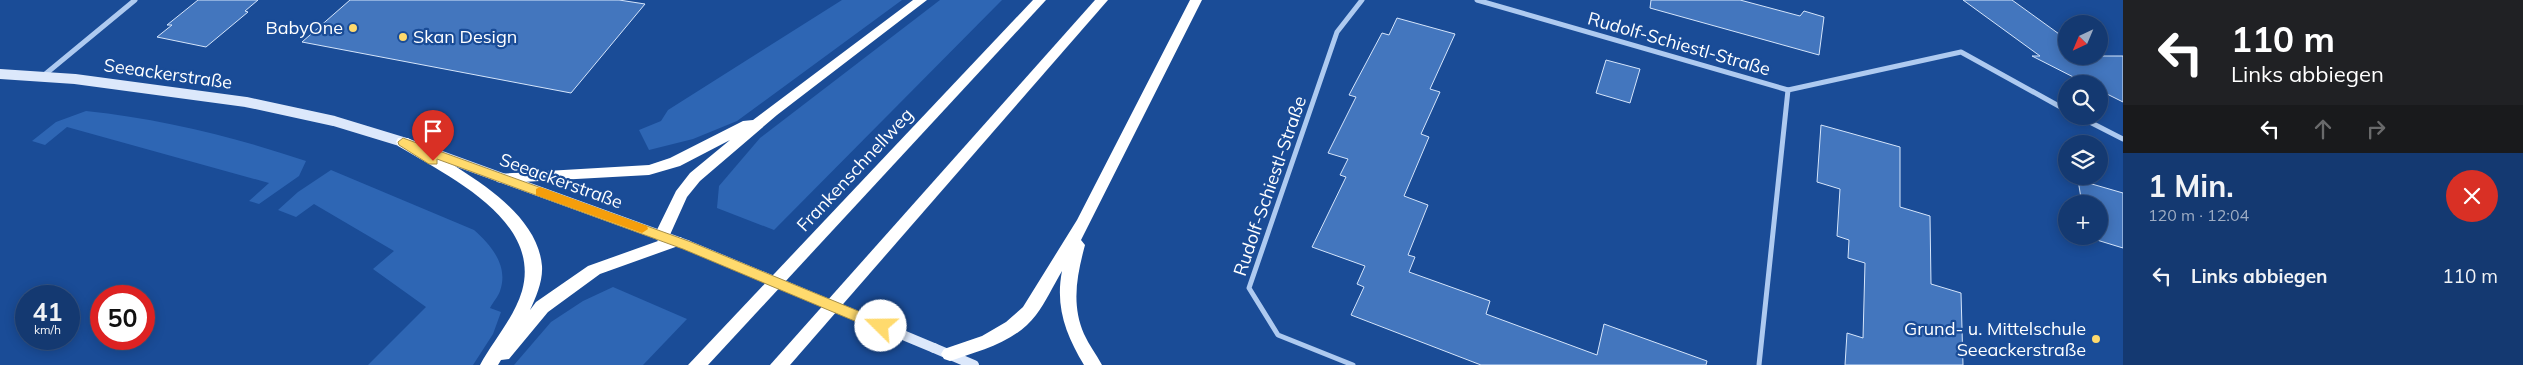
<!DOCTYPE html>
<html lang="de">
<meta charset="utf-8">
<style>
body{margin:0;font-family:Mulish,sans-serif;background:#1d4076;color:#f1f3f6;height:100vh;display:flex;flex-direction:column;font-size:19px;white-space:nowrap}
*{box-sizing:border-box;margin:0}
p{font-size:16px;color:#9dacc3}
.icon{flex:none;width:28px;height:28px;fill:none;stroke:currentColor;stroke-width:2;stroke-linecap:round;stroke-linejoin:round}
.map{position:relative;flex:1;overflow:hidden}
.panel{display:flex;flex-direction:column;background:#143971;width:400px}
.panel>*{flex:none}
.hud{background:#202124;color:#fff;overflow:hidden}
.needle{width:32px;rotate:224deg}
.tools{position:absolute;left:2058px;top:15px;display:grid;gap:10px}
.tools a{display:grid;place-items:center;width:50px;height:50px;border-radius:50%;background:#143971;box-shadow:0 2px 12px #0003,0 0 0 1px #335384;font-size:25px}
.speed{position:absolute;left:15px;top:285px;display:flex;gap:10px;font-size:25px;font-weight:700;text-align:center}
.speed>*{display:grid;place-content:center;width:65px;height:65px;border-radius:50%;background:#143971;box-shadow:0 2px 12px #0003,0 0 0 1px #335384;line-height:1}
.speed small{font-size:12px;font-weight:400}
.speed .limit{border:8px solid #d22;background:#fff;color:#111}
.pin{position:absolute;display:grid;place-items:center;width:42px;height:42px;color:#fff;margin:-51px -21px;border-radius:50% 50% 50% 0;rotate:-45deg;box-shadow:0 0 5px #0007}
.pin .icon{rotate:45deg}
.me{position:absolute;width:55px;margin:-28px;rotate:292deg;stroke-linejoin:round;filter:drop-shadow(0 0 4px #0008)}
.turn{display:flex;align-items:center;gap:18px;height:105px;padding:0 25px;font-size:22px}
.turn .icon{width:65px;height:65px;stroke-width:2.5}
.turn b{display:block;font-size:35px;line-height:42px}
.lanes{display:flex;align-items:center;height:48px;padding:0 25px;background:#0003;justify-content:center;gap:25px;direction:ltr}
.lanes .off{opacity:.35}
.round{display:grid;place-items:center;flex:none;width:52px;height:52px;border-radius:26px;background:#1d4076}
.summary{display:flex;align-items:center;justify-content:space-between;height:85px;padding:0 25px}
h1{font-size:30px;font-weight:700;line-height:38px}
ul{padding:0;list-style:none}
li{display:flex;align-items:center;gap:15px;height:75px;padding:0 25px}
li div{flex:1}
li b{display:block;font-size:19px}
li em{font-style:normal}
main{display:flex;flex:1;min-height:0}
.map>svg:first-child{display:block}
.green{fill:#2e66b4}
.building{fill:#4376be;stroke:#d5e5fb}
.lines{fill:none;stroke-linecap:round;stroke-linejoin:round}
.street{stroke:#aecaf0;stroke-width:5}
.secondary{stroke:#dce8fb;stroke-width:10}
.highway{fill:#fff;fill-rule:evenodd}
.secondary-bridge{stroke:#dce8fb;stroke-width:10}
.route{fill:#ffda6d;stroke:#a68e47}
.slow{fill:#f59e0b}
.poi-dot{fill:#ffda6d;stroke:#1a4c97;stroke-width:2}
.labels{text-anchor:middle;stroke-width:4.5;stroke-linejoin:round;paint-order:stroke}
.poi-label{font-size:18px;fill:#fff;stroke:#1a4c97;text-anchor:end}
.street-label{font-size:18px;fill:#fff;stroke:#1a4c97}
</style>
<main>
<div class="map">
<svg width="2123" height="365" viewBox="0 0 2123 365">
<rect width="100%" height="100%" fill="#1a4c97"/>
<g class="green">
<polygon points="842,0 902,0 737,121 693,139 649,150 639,130 661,121 668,110"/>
<polygon points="940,0 1002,0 774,230 717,208 719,186 760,138"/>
<path d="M86 111C162 119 235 137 306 161L299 176 259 204 249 201 269 183 67 127 45 145 32 141 56 122Z"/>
<path d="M331 170 474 230C491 245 509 266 500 291 498 297 493 302 490 308L501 312 493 334 473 365H368L426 307 373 269 394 251 314 204 296 217 278 210 298 192Z"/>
<polygon points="613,287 687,319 643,365 514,365 551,322 583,301"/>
</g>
<g class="building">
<polygon points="198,0 258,0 245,11 248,12 206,47 157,37 172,25 167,25"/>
<polygon points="350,0 619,0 645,4 571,93 302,42"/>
<polygon points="1651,0 1740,0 1800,16 1804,11 1824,17 1819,55 1650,8"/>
<polygon points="1963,0 2012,0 2066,39 2066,56 2123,56 2123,102 2099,90 2099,84 2087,84 2032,56 2040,56"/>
<polygon points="1397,18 1455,34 1430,89 1440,92 1421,134 1429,137 1404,196 1428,205 1408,255 1415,257 1409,272 1490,301 1486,314 1597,355 1604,324 1707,361 1706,365 1481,365 1351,315 1364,287 1357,284 1365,266 1312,247 1346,177 1340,175 1348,159 1328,153 1356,97 1349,95 1382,33 1389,35"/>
<polygon points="1606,60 1640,69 1630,103 1596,93"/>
<polygon points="1821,125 1900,147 1900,207 1930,216 1931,284 1961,293 1963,365 1845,365 1847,333 1863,338 1865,263 1848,258 1849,240 1837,236 1840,189 1817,182"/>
<polygon points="2078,180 2123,193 2123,248 2087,237 2099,236 2099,204 2082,204"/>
</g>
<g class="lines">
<g class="street">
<polyline points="1477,0 1788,90 1961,52 2066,110"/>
<polyline points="43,76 135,0"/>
<polyline points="2078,116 2123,139"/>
<polyline points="1353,365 1278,335 1249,288 1337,32 1362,0"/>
<polyline points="1759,365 1788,90"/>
</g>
<g class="secondary">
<polyline points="0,74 75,79 246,102 334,121 403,142 687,245"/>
<polyline points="934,348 974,365"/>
</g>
<g class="highway">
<path d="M913 0H927L777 115 700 181 687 197 669 237H681L683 241 681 245 600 274 548 312 509 359 501 360 498 365H480C493 341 514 318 522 291 542 220 448 176 398 146L396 142 398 138H408C453 166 537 206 542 266 543 281 536 297 530 310L536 302 588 266 658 241 654 236 676 191 690 173 730 140 680 166 649 175 502 183 497 182 495 178 497 174 649 165 670 158 743 121 753 120Z"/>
<polygon points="1033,0 1046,0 708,365 688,365"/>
<polygon points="1095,0 1108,0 790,365 770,365"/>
<path d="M1190 0H1202L1081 240 1085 245C1077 275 1071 304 1084 334 1089 345 1096 354 1102 365H1084C1066 335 1055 307 1062 271 1053 286 1046 302 1036 315 1016 342 979 351 950 361L944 359 941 354 944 349 982 336 1006 322 1023 307 1077 220Z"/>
</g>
<polyline class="secondary-bridge" points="687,245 934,348"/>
</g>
<polygon class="route" points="403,138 691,242 885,322 887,326 885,330 876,330 683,249 437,159 437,164 429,164 399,145 398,142"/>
<polygon class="slow" points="540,187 647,226 648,229 642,233 536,195 536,189"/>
<g class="poi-dot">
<circle cx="353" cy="28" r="5"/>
<circle cx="403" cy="37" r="5"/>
<circle cx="2096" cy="339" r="5"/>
</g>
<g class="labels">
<g class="poi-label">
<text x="343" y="34">BabyOne</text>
<text x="413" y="43" text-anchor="start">Skan Design</text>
<text x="2086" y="335">Grund- u. Mittelschule<tspan x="2086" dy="21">Seeackerstraße</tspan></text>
</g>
<g class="street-label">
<text transform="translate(1679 44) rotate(16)" y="6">Rudolf-Schiestl-Straße</text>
<text transform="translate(168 74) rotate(8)" y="6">Seeackerstraße</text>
<text transform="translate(855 170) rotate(-47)" y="6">Frankenschnellweg</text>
<text transform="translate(561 181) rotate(20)" y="6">Seeackerstraße</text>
<text transform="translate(1270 186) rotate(-71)" y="6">Rudolf-Schiestl-Straße</text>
</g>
</g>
</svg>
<div class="tools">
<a><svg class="needle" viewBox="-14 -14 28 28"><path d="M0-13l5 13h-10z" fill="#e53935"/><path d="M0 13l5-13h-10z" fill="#9dacc3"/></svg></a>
<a><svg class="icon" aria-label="search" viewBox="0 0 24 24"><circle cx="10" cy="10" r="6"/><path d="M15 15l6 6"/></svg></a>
<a><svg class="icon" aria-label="layers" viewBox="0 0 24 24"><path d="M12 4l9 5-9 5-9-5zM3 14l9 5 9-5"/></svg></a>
<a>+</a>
</div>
<div class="speed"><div>41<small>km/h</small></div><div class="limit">50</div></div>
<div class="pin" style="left:433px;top:161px;background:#d93025"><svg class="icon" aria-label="arrive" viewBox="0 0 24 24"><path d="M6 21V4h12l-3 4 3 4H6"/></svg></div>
<svg class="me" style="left:881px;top:326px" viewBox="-20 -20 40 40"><circle r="19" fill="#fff"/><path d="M0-13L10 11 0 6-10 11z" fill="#ffda6d"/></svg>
</div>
<section class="panel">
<div class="hud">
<div class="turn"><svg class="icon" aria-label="left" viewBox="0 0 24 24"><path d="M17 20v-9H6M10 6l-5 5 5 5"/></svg><div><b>110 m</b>Links abbiegen</div></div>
<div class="lanes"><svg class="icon" aria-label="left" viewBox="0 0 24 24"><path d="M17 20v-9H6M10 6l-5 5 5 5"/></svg><svg class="icon off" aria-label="ahead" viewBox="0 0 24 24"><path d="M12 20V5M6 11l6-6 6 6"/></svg><svg class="icon off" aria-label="right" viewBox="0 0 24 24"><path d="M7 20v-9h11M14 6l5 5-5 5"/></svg></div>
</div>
<div class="summary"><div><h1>1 Min.</h1><p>120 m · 12:04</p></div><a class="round" style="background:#d93025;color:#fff"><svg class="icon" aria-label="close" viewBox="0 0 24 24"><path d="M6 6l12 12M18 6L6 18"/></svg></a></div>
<ul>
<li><svg class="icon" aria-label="left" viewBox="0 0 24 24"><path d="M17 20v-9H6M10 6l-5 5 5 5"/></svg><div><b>Links abbiegen</b></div><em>110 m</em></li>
</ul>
</section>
</main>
